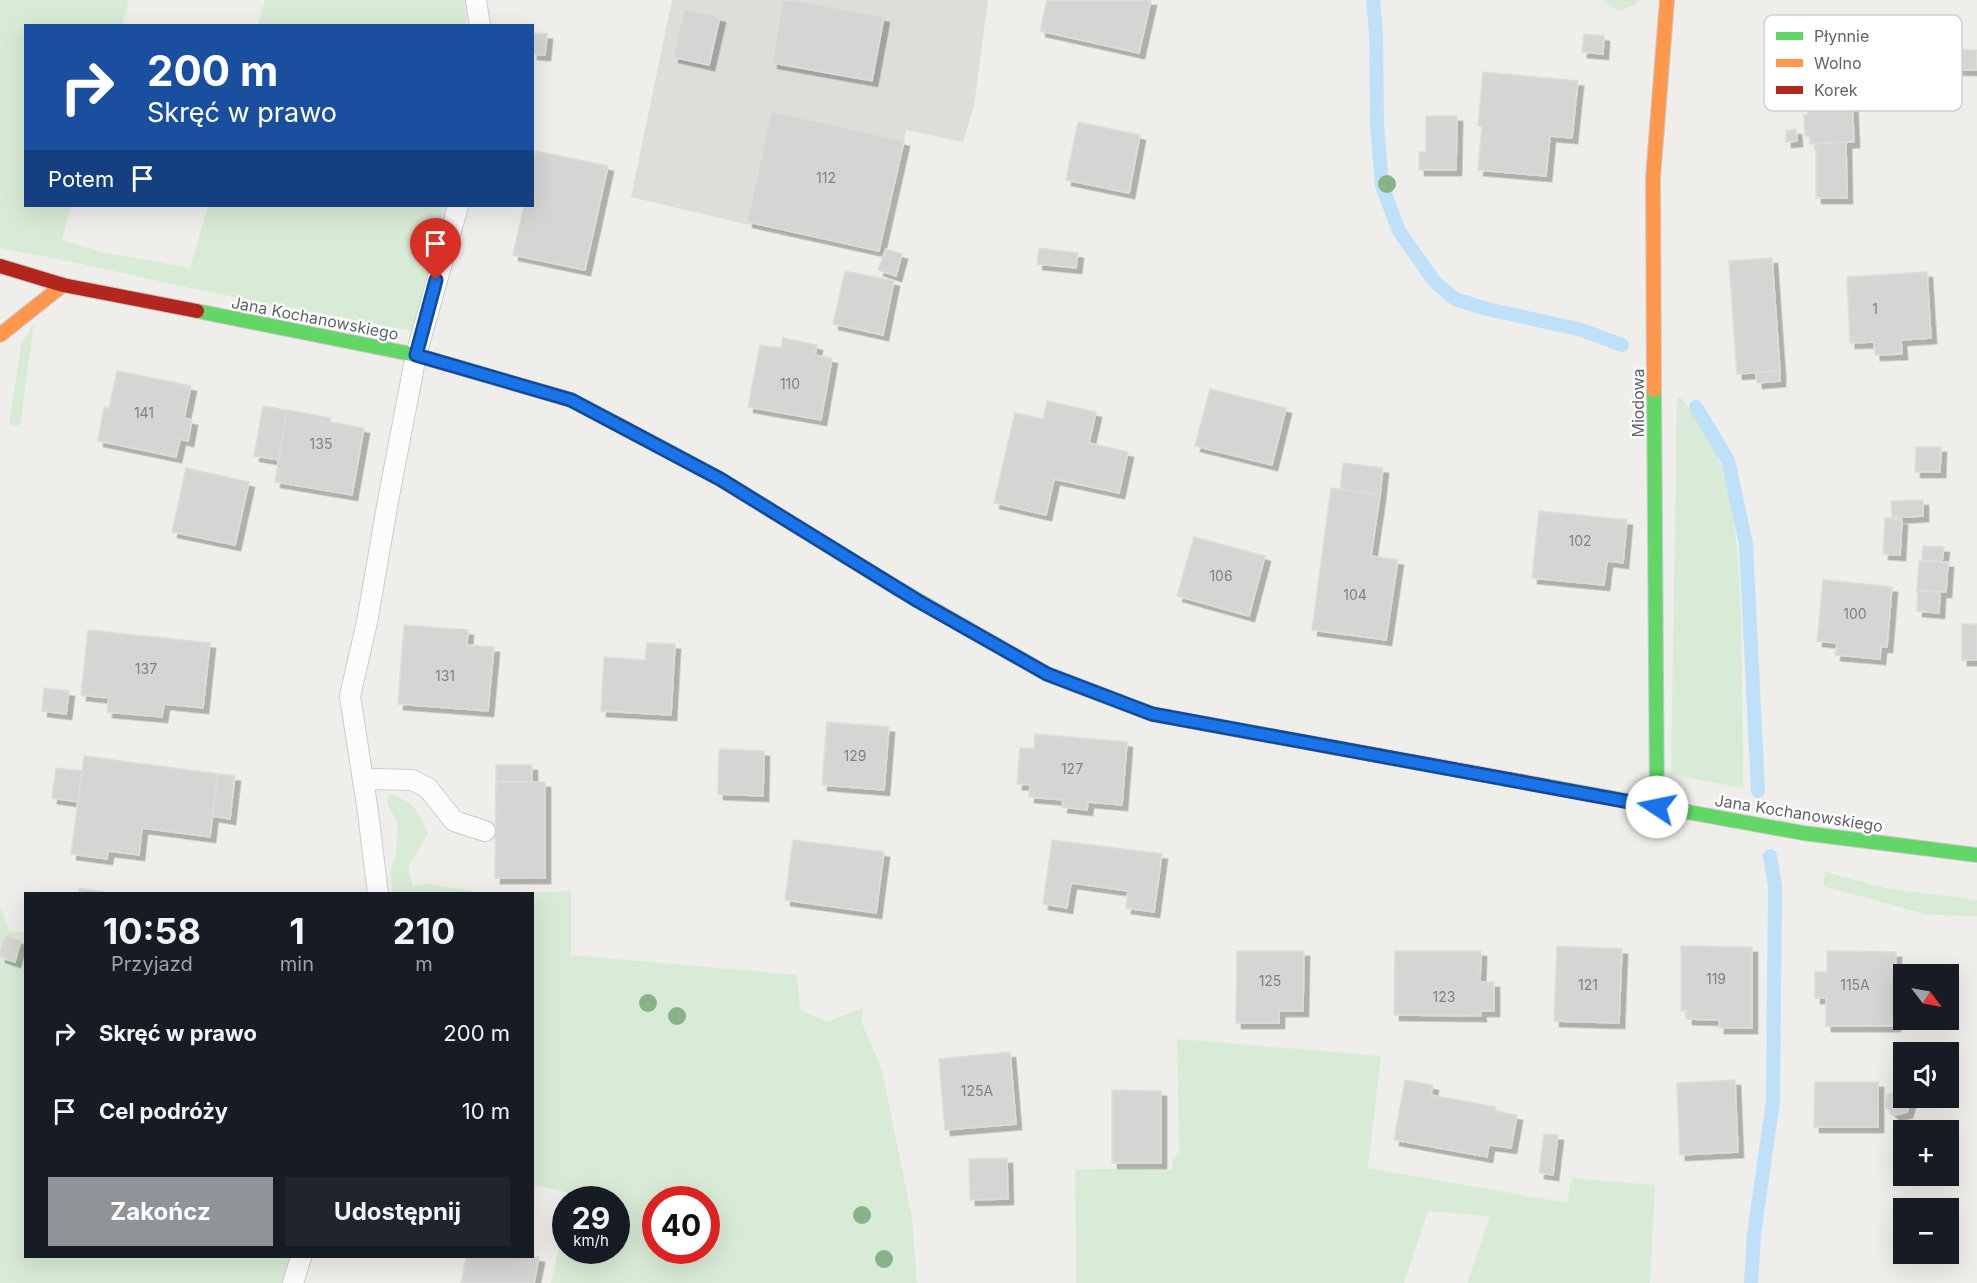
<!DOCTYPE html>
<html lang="pl">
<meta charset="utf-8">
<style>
body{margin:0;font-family:Inter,sans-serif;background:#20242c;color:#f1f3f6;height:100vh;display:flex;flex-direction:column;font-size:22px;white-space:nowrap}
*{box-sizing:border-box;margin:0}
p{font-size:20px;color:#9ea1a6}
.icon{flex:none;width:33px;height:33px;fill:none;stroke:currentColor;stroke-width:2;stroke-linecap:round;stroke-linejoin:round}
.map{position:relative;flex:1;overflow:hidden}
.side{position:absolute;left:24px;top:892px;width:510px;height:366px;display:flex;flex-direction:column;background:#171b24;border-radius:0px;box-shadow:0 6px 24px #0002}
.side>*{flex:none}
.banner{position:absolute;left:24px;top:24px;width:510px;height:183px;border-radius:0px;box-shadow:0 6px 24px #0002;background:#1a4fa0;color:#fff;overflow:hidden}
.needle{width:39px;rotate:122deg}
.controls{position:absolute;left:1893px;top:964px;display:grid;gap:12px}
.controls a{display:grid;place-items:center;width:66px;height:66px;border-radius:0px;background:#171b24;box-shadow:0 6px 24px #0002;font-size:30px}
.speed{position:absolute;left:552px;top:1186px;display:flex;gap:12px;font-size:30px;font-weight:700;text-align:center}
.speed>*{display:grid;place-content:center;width:78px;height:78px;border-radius:50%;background:#171b24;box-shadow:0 6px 24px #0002;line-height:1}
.speed small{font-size:15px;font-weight:400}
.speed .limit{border:9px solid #d22;background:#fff;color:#111}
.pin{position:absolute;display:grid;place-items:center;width:51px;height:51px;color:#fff;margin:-62px -26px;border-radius:50% 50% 50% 0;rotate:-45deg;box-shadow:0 0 6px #0007}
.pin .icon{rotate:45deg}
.me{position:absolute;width:66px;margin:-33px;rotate:281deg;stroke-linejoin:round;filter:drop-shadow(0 0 4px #0008)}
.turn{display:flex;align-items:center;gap:21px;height:126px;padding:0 24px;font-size:27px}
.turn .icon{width:78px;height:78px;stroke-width:2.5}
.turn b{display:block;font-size:42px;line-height:51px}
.then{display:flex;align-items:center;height:57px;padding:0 24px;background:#0003;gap:12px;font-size:22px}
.eta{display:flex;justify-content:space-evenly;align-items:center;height:102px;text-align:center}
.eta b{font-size:36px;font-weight:700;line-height:42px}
.action{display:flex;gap:12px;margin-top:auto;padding:12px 24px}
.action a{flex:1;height:69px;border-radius:0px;background:#919496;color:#fff;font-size:24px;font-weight:700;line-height:69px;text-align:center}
.action a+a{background:#20242c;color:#f1f3f6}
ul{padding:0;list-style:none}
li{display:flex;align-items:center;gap:18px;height:78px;padding:0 24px}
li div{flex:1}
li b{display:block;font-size:22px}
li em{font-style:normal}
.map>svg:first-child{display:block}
.industrial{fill:#dfddda}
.green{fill:#d8ebd6;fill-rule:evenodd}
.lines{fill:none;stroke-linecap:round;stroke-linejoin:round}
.stream{stroke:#bfe0f9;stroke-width:14}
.building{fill:#d6d5d3;stroke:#deddd9;stroke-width:1.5;filter:url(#shadow)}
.lane-casing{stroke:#cbcccc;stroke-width:22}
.fast-casing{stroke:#cacacb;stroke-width:16}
.slow-casing{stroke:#cacacb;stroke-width:16}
.jam-casing{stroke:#cacacb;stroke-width:16}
.lane{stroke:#fdfcfc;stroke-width:20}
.fast{stroke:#63d668;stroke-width:14}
.slow{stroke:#ff974d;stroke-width:14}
.jam{stroke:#b3261e;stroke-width:14}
.tree{fill:#88b388}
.route-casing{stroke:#114b97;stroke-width:15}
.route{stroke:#1a73e8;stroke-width:10}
.labels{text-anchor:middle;stroke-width:4.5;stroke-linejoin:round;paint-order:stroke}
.number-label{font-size:14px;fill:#7e8184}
.street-label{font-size:16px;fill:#5f6368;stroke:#fff}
.key{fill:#fff;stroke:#cfd0d2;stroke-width:1.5}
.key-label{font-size:16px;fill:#5f6368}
</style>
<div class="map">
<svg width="1977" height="1283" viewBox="0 0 1977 1283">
<defs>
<filter id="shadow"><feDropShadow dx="5.5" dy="5.5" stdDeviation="0" flood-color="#0004"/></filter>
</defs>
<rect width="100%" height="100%" fill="#efeeea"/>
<polygon class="industrial" points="672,0 988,0 974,106 963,142 906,130 880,252 745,224 631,197"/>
<g class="green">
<polygon points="0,0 129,0 122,25 26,26 26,206 71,206 62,240 102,252 190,268 208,206 445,206 412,331 204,291 59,259 0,248"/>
<polygon points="265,0 465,0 466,25 258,25"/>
<polygon points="1602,0 1639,0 1637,4 1618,11"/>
<polygon points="34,323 20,427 9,425 21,345"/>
<path d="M1680 397C1696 417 1714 442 1722 468 1737 516 1739 568 1741 618 1742 675 1743 731 1743 788L1671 774 1677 398Z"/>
<path d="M390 794C414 803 419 810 428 834L408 868 413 886 428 884 473 891 474 894H393L390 871 396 854 398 822 389 808 387 798Z"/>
<polygon points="1825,872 1889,889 1977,900 1977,916 1929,915 1823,886"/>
<path d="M571 891V955L797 975 800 1009 827 1022 863 1008 862 1023 882 1070 912 1218 917 1283H551L565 1219 566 1251H616V1200H570V1193L533 1185 532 894H495ZM656 1200H706V1251H656Z"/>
<polygon points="0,906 9,931 25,933 26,1257 293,1257 285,1283 0,1283"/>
<polygon points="1177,1039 1381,1056 1368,1168 1567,1203 1572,1178 1655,1185 1650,1283 1467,1283 1490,1217 1487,1216 1428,1211 1404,1283 1076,1283 1075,1169 1172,1170 1173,1158 1179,1154"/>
</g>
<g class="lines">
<g class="stream">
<polyline points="1373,0 1376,33 1377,125 1382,186 1399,231 1434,281 1455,299 1487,309 1582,330 1622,345"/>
<polyline points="1696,407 1728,460 1746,544 1758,791"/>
<polyline points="1751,1283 1754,1234 1773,1101 1775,886 1770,856"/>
</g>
</g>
<g class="building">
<polygon points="783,0 794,0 884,17 872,81 772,63"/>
<polygon points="1047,0 1151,0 1139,53 1040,31"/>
<polygon points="684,9 720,17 709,65 673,57"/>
<polygon points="532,33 547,34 545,55 532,54"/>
<polygon points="1584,34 1604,36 1603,54 1582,52"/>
<polygon points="1937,49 1977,50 1976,70 1936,69"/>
<polygon points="1483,72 1578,81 1572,138 1550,136 1546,176 1478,170 1482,126 1478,126"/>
<polygon points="1852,95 1854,142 1810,144 1810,136 1805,136 1804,115 1808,115 1807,97"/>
<polygon points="771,111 904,141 879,251 747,222"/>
<polygon points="1426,116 1457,116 1456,170 1419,170 1419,152 1426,152"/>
<polygon points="1078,122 1140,135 1129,193 1066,180"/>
<polygon points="1796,129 1797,141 1786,142 1786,130"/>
<polygon points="1846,142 1847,198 1816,198 1816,144"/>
<polygon points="536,151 608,166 585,270 513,255 524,206 532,206 532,168"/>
<polygon points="1039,248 1078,253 1076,268 1037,264"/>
<polygon points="886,249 902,254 896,276 878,270"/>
<polygon points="1772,258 1780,371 1737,374 1729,261"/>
<polygon points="845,271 894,281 883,335 833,324"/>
<polygon points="1927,272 1931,338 1901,340 1902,354 1875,355 1874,342 1850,343 1847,277"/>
<polygon points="783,338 817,345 815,355 832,358 821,420 748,407 760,345 781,348"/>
<polygon points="117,371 191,386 184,418 192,420 188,441 180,439 176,457 98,441 104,407 109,409"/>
<polygon points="1780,371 1780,381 1757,383 1756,372"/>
<polygon points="1210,389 1286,408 1272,465 1195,446"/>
<polygon points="1047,401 1096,412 1089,443 1128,452 1119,493 1054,479 1046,515 994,503 1015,413 1043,419"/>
<polygon points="263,406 287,410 279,460 254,456"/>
<polygon points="287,410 331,418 330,422 364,428 352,495 275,482"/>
<polygon points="1916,447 1941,447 1940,472 1915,472"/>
<polygon points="1343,463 1383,468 1380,495 1340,490"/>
<polygon points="186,468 249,482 235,545 172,532"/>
<polygon points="1331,488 1380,495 1371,556 1398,560 1386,640 1312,630"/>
<polygon points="1923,500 1923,516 1892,518 1891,501"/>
<polygon points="1539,511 1627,520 1623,563 1607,561 1604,585 1532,578"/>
<polygon points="1885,518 1902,520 1900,555 1883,554"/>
<polygon points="1194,537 1265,556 1249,616 1177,596"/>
<polygon points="1923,546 1944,547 1942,562 1922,561"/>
<polygon points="1919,561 1948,562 1946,592 1917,591"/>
<polygon points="1823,580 1892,587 1887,647 1881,647 1880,659 1835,655 1837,643 1817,641"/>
<polygon points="1918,591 1940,592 1939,613 1917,611"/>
<rect x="1962" y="624" width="15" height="36"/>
<polygon points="404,625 468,630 467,645 494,647 488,711 398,704"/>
<polygon points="88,630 210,643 203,708 164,704 162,717 107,712 109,698 81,695"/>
<polygon points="647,643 675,644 671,715 601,711 604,657 645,660"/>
<polygon points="44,688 69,691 66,714 42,711"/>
<polygon points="827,722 889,727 884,790 822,785"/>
<polygon points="1035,734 1127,742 1122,805 1088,802 1087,810 1062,807 1063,800 1029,797 1030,785 1017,784 1020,748 1034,749"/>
<polygon points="719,749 764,751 763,796 718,794"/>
<polygon points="84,756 218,774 210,837 142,828 139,855 108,851 107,859 71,854"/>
<rect x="496" y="765" width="36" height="17"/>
<polygon points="56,768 82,771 78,802 52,798"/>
<polygon points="218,774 235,776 230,819 212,816"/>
<polygon points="496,782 545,782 545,878 495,878"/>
<polygon points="793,840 884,852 876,913 785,900"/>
<polygon points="1052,840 1162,854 1154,912 1126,908 1128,891 1071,883 1067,908 1043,904"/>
<polygon points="79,888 109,893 108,894 78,894"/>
<polygon points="5,936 21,940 15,962 0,957 0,951"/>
<polygon points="1557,946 1622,949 1619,1023 1554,1021"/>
<polygon points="1681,946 1752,947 1752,1028 1719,1028 1719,1020 1687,1019 1687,1011 1681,1011"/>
<polygon points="1237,951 1304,951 1303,1011 1279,1011 1279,1023 1236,1023"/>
<polygon points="1395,951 1481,951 1480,982 1494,982 1494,1011 1480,1011 1481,1016 1394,1015"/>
<polygon points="1827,951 1896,952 1895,1026 1826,1026 1826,998 1815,998 1815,972 1827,972"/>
<polygon points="1010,1052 1016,1124 945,1130 939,1059"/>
<polygon points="1405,1080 1433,1085 1431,1095 1496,1107 1495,1111 1517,1115 1511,1148 1489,1145 1487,1157 1394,1140"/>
<polygon points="1735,1080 1738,1152 1680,1155 1677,1083"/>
<polygon points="1815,1082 1878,1082 1878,1127 1814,1127"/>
<polygon points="1112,1090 1161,1091 1161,1163 1112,1163"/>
<polygon points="1901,1090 1904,1092 1904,1098 1911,1099 1907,1112 1895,1115 1885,1107 1887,1094"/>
<polygon points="1544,1134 1558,1135 1553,1175 1539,1173"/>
<polygon points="1007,1158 1008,1199 970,1200 969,1159"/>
<polygon points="532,1256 539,1257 534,1283 461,1283 466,1257 532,1257"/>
</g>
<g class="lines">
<g class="lane-casing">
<g id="lane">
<polyline points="476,0 480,26"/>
<polyline points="363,781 377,779 412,780 428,788 454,821 485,831"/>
<polyline points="378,894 368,812 350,696 367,622 388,501 416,355 458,206"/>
<polyline points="293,1283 301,1257"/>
</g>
</g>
<g class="fast-casing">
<g id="fast">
<polyline points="197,311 416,355 571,400 621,426"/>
<polyline points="1654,390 1657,807"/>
<polyline points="895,587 1047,674 1152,714 1277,737"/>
<polyline points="1546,786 1803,833 1977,855"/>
</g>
</g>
<g class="slow-casing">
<g id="slow">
<polyline points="0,335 63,285"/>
<polyline points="1654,390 1653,178 1667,0"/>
</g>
</g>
<g class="jam-casing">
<g id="jam">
<polyline points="0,266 63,285 197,311"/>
<polyline points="621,426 720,479 895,587"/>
<polyline points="1277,737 1546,786"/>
</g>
</g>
<use href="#lane" class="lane"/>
<use href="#fast" class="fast"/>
<use href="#slow" class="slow"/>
<use href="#jam" class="jam"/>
</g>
<g class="tree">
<circle cx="1387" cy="184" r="9"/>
<circle cx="648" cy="1003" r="9"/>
<circle cx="677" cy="1016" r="9"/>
<circle cx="862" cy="1215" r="9"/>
<circle cx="884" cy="1259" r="9"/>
</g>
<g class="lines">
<g class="route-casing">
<polyline id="route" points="436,280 416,355 571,400 720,479 918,601 1047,674 1152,714 1657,807"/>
</g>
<use href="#route" class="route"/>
</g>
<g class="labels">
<g class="number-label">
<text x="826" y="183">112</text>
<text x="1875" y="314">1</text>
<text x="790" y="389">110</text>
<text x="144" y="418">141</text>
<text x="321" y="449">135</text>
<text x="1580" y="546">102</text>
<text x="1221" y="581">106</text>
<text x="1355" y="600">104</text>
<text x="1855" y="619">100</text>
<text x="146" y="674">137</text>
<text x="445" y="681">131</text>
<text x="855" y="761">129</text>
<text x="1072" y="774">127</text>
<text x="1716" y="984">119</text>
<text x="1270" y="986">125</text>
<text x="1588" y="990">121</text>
<text x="1855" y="990">115A</text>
<text x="1444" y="1002">123</text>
<text x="977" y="1096">125A</text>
</g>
<g class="street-label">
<text transform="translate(315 318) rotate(11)" y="6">Jana Kochanowskiego</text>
<text transform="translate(1638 403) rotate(-90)" y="6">Miodowa</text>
<text transform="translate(1799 813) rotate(9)" y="6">Jana Kochanowskiego</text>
</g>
</g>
<rect x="1764" y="15" width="198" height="96" rx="9" class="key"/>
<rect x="1776" y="32" width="27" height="8" fill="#63d668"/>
<rect x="1776" y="59" width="27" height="8" fill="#ff974d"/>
<rect x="1776" y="86" width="27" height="8" fill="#b3261e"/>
<g class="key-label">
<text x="1814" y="42">Płynnie</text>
<text x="1814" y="69">Wolno</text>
<text x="1814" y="96">Korek</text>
</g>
</svg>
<div class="controls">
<a><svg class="needle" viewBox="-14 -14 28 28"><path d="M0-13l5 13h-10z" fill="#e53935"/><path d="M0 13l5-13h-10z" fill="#9ea1a6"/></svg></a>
<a><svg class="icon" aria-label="sound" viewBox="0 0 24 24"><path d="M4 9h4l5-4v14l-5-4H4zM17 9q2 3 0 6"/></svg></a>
<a>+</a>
<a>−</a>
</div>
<div class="speed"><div>29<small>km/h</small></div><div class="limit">40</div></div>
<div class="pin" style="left:436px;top:280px;background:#d93025"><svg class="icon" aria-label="arrive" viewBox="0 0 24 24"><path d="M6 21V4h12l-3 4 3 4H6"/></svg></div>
<svg class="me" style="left:1657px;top:807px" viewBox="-20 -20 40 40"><circle r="19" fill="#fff"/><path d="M0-13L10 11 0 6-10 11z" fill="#1a73e8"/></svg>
<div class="banner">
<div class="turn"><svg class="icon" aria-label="right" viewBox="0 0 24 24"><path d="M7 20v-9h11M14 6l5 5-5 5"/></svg><div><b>200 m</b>Skręć w prawo</div></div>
<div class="then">Potem<svg class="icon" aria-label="arrive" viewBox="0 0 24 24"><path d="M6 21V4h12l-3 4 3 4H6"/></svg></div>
</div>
<section class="side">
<div class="eta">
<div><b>10:58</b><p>Przyjazd</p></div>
<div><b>1</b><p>min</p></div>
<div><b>210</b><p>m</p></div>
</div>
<ul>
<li><svg class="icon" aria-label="right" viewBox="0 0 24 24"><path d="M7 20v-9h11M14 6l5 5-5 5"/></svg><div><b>Skręć w prawo</b></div><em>200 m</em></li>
<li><svg class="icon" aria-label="arrive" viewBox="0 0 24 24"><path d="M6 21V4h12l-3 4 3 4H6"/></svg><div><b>Cel podróży</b></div><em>10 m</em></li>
</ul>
<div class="action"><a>Zakończ</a><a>Udostępnij</a></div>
</section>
</div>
